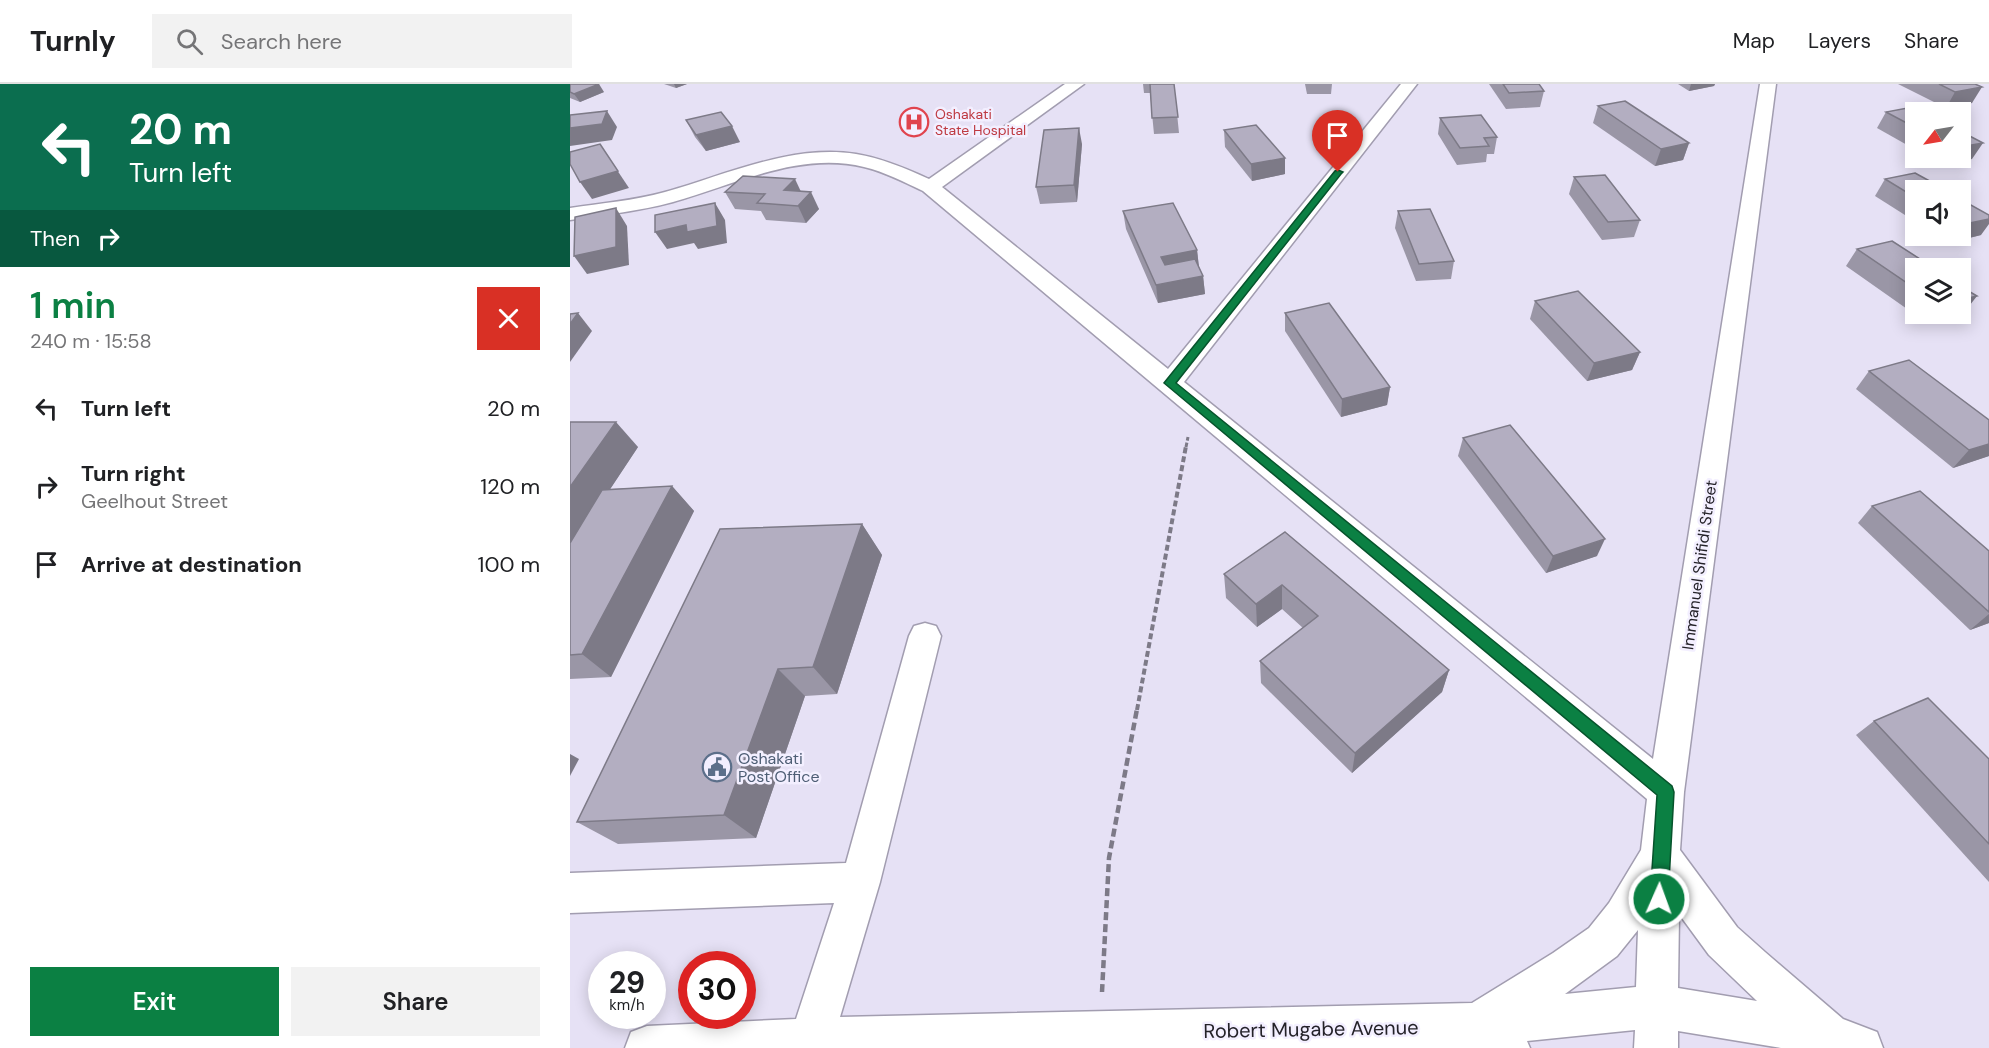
<!DOCTYPE html>
<meta charset="utf-8">
<style>
body{margin:0;font-family:"DM Sans",sans-serif;background:#f2f2f2;color:#202124;height:100vh;display:flex;flex-direction:column;font-size:22px;white-space:nowrap}
*{box-sizing:border-box;margin:0}
p{font-size:20px;color:#757577}
.icon{flex:none;width:33px;height:33px;fill:none;stroke:currentColor;stroke-width:2;stroke-linecap:round;stroke-linejoin:round}
.map{position:relative;flex:1;overflow:hidden}
.sheet{display:flex;flex-direction:column;background:#fff;width:570px}
.sheet>*{flex:none}
.top-card{background:#0b6e4f;color:#fff;overflow:hidden}
.needle{width:39px;rotate:239deg}
.tools{position:absolute;left:1335px;top:18px;display:grid;gap:12px}
.tools a{display:grid;place-items:center;width:66px;height:66px;border-radius:0px;background:#fff;box-shadow:0 3px 15px #0003;font-size:30px}
.speed{position:absolute;left:18px;top:867px;display:flex;gap:12px;font-size:30px;font-weight:700;text-align:center}
.speed>*{display:grid;place-content:center;width:78px;height:78px;border-radius:50%;background:#fff;box-shadow:0 3px 15px #0003;line-height:1}
.speed small{font-size:15px;font-weight:400}
.speed .limit{border:9px solid #d22;background:#fff;color:#111}
.pin{position:absolute;display:grid;place-items:center;width:51px;height:51px;color:#fff;margin:-62px -26px;border-radius:50% 50% 50% 0;rotate:-45deg;box-shadow:0 0 6px #0007}
.pin .icon{rotate:45deg}
.me{position:absolute;width:66px;margin:-33px;rotate:2deg;stroke-linejoin:round;filter:drop-shadow(0 0 4px #0008)}
.turn{display:flex;align-items:center;gap:21px;height:126px;padding:0 30px;font-size:27px}
.turn .icon{width:78px;height:78px;stroke-width:2.5}
.turn b{display:block;font-size:42px;line-height:51px}
.then{display:flex;align-items:center;height:57px;padding:0 30px;background:#0003;gap:12px;font-size:22px}
.round{display:grid;place-items:center;flex:none;width:63px;height:63px;border-radius:0px;background:#f2f2f2}
.headline{display:flex;align-items:center;justify-content:space-between;height:102px;padding:0 30px}
h1{font-size:36px;font-weight:600;line-height:45px;color:#0b8043}
.cta{display:flex;gap:12px;margin-top:auto;padding:12px 30px}
.cta a{flex:1;height:69px;border-radius:0px;background:#0b8043;color:#fff;font-size:24px;font-weight:600;line-height:69px;text-align:center}
.cta a+a{background:#f2f2f2;color:#202124}
ul{padding:0;list-style:none}
li{display:flex;align-items:center;gap:18px;height:78px;padding:0 30px}
li div{flex:1}
li b{display:block;font-size:22px}
li em{font-style:normal}
header{display:flex;align-items:center;gap:36px;box-sizing:border-box;height:84px;padding:0 30px;background:#fff;border-bottom:2px solid #e0e0e0}
header strong{font-size:28px}
nav{display:flex;gap:33px;margin-inline-start:auto;font-size:21px}
.search{width:420px;height:54px;background:#f2f2f2;display:flex;align-items:center;gap:15px;box-sizing:border-box;padding:0 21px;border-radius:0px;color:#757577;font-size:22px}
main{display:flex;flex:1;min-height:0}
.map>svg:first-child{display:block}
.lines{fill:none;stroke-linecap:round;stroke-linejoin:round}
.minor-casing{stroke:#a29db0;stroke-width:3}
.path-far2{stroke:#7d7a87;stroke-width:3;stroke-dasharray:4.5 2;stroke-linecap:butt}
.path-far1{stroke:#7d7a87;stroke-width:4;stroke-dasharray:6 3;stroke-linecap:butt}
.path{stroke:#7d7a87;stroke-width:4.5;stroke-dasharray:8 4;stroke-linecap:butt}
.minor{fill:#fff;fill-rule:evenodd}
.wall{fill:#9a96a6}
.shaded-wall{fill:#7d7a87}
.building{fill:#b3aec1;stroke:#7d7a87;stroke-width:1.5}
.route{fill:#0b8043;stroke:#07532c;stroke-width:1.5}
.labels{text-anchor:middle;stroke-width:5;stroke-linejoin:round;paint-order:stroke}
.far-health-label{font-size:14px;fill:#be3a42;stroke:#f3efff;text-anchor:start}
.street-label{font-size:16px;fill:#242229;stroke:#f3efff}
.service-label{font-size:16px;fill:#4e5e75;stroke:#f3efff;text-anchor:start}
.near-street-label{font-size:20px;fill:#242229;stroke:#f3efff}
</style>
<header>
<strong>Turnly</strong>
<div class="search"><svg class="icon" aria-label="search" viewBox="0 0 24 24"><circle cx="10" cy="10" r="6"/><path d="M15 15l6 6"/></svg>Search here</div>
<nav><a>Map</a><a>Layers</a><a>Share</a></nav>
</header>
<main>
<section class="sheet">
<div class="top-card">
<div class="turn"><svg class="icon" aria-label="left" viewBox="0 0 24 24"><path d="M17 20v-9H6M10 6l-5 5 5 5"/></svg><div><b>20 m</b>Turn left</div></div>
<div class="then">Then<svg class="icon" aria-label="right" viewBox="0 0 24 24"><path d="M7 20v-9h11M14 6l5 5-5 5"/></svg></div>
</div>
<div class="headline"><div><h1>1 min</h1><p>240 m · 15:58</p></div><a class="round" style="background:#d93025;color:#fff"><svg class="icon" aria-label="close" viewBox="0 0 24 24"><path d="M6 6l12 12M18 6L6 18"/></svg></a></div>
<ul>
<li><svg class="icon" aria-label="left" viewBox="0 0 24 24"><path d="M17 20v-9H6M10 6l-5 5 5 5"/></svg><div><b>Turn left</b></div><em>20 m</em></li>
<li><svg class="icon" aria-label="right" viewBox="0 0 24 24"><path d="M7 20v-9h11M14 6l5 5-5 5"/></svg><div><b>Turn right</b><p>Geelhout Street</p></div><em>120 m</em></li>
<li><svg class="icon" aria-label="arrive" viewBox="0 0 24 24"><path d="M6 21V4h12l-3 4 3 4H6"/></svg><div><b>Arrive at destination</b></div><em>100 m</em></li>
</ul>
<div class="cta"><a>Exit</a><a>Share</a></div>
</section>
<div class="map">
<svg width="1419" height="964" viewBox="0 0 1419 964">
<rect width="100%" height="100%" fill="#e6e1f5"/>
<g class="lines">
<g class="minor-casing">
<path id="minor" d="M495 0H514L372 103 598 285 831 0H847L614 298 1083 675 1190 0H1206L1114 708 1110 766 1167 843 1195 868 1273 935 1307 948 1313 964H1211L1108 947V964H1064L1065 946 957 957 960 964H55L61 948 77 942 226 935 264 819 0 829V789L276 779 339 552 344 542 355 539 366 542 371 552 310 798 270 933 902 919 983 869 1019 844 1039 819 1071 766 1077 715 353 107C334 98 315 88 294 83 230 67 164 101 103 118 70 127 34 131 0 136V124C31 119 64 117 95 108 156 91 221 60 286 70 311 74 335 84 359 95ZM1109 830 1139 871 1187 917 1108 904ZM1068 846 1066 903 995 910 1047 872Z"/>
</g>
<polyline class="path-far2" points="616,363 618,353"/>
<polyline class="path-far1" points="567,626 616,362"/>
<polyline class="path" points="532,908 539,774 567,625"/>
<use href="#minor" class="minor"/>
</g>
<g class="wall">
<polygon points="0,0 34,8 10,18 0,14"/>
<polygon points="94,0 117,0 106,4"/>
<polygon points="573,0 604,0 609,49 584,50 580,9 574,9"/>
<polygon points="735,0 762,0 761,10 737,10"/>
<polygon points="919,0 969,0 974,7 970,23 936,25"/>
<polygon points="1108,0 1145,0 1144,2 1119,7"/>
<polygon points="1328,0 1405,0 1402,19 1376,24"/>
<polygon points="1028,22 1119,59 1113,76 1085,82 1023,39"/>
<polygon points="1316,28 1346,28 1346,66 1307,44"/>
<polygon points="870,34 927,53 924,70 917,70 916,78 887,81 868,50"/>
<polygon points="116,36 170,58 136,67 125,53"/>
<polygon points="654,46 715,74 715,90 682,97 655,63"/>
<polygon points="512,60 507,118 470,120 466,103"/>
<polygon points="1359,74 1390,74 1402,75 1373,81"/>
<polygon points="1004,93 1070,136 1064,153 1032,156 999,110"/>
<polygon points="1315,95 1346,106 1346,138 1305,112"/>
<polygon points="230,107 249,125 236,139 196,136 191,127 165,125 155,108"/>
<polygon points="1390,115 1411,151 1379,159 1367,152 1390,152"/>
<polygon points="553,127 627,166 629,183 633,192 635,210 588,219 556,145"/>
<polygon points="828,127 884,177 881,195 846,197 825,144"/>
<polygon points="1287,165 1346,184 1346,230 1393,230 1357,239 1276,182"/>
<polygon points="965,217 1070,268 1062,286 1017,297 960,235"/>
<polygon points="715,229 820,303 817,321 771,333 715,247"/>
<polygon points="1299,287 1419,372 1383,384 1286,305"/>
<polygon points="0,338 68,363 40,405 102,402 124,427 41,593 0,595"/>
<polygon points="893,354 1027,472 976,489 888,372"/>
<polygon points="1302,422 1419,467 1419,539 1400,546 1288,439"/>
<polygon points="292,440 312,471 267,610 235,612 186,754 48,760 7,738"/>
<polygon points="715,448 879,586 872,608 782,689 691,599 690,577 733,544 712,525 687,543 656,514 654,490"/>
<polygon points="1304,637 1419,675 1419,798 1286,651"/>
</g>
<g class="shaded-wall">
<polygon points="29,0 34,8 10,18 4,10"/>
<polygon points="104,0 117,0 106,4"/>
<polygon points="1121,0 1145,0 1144,2 1119,7"/>
<polygon points="1412,3 1402,19 1376,24 1385,8"/>
<polygon points="37,27 47,43 42,56 0,62 0,44"/>
<polygon points="162,42 170,58 136,67 126,51"/>
<polygon points="509,44 512,60 507,118 504,101"/>
<polygon points="1119,59 1113,76 1085,82 1091,65"/>
<polygon points="1413,59 1402,75 1373,81 1378,74 1390,74 1390,63"/>
<polygon points="715,74 715,90 682,97 681,80"/>
<polygon points="41,77 59,104 22,115 10,98"/>
<polygon points="225,95 233,112 214,106"/>
<polygon points="241,108 249,125 236,139 228,122"/>
<polygon points="145,119 155,136 157,159 128,165 124,159 97,165 85,148 116,141"/>
<polygon points="46,124 57,142 59,181 17,190 4,172"/>
<polygon points="1419,135 1419,140 1411,151 1379,159 1384,152 1390,152 1391,141"/>
<polygon points="627,166 629,184 593,191 591,173"/>
<polygon points="633,192 635,210 588,219 586,201"/>
<polygon points="1407,212 1393,230 1357,239 1364,230 1390,230 1390,216"/>
<polygon points="8,229 22,247 0,278 0,240"/>
<polygon points="1070,268 1062,286 1017,297 1024,279"/>
<polygon points="820,303 817,321 771,333 772,315"/>
<polygon points="46,338 68,363 0,466 0,403"/>
<polygon points="1419,360 1419,372 1383,384 1399,366"/>
<polygon points="102,402 124,427 41,593 12,570"/>
<polygon points="292,440 312,471 267,610 243,583"/>
<polygon points="1035,455 1027,472 976,489 983,472"/>
<polygon points="712,501 712,525 687,543 686,520"/>
<polygon points="1419,530 1419,539 1400,546"/>
<polygon points="208,585 235,612 186,754 154,731"/>
<polygon points="879,586 872,608 782,689 785,669"/>
<polygon points="0,670 9,675 0,692"/>
</g>
<g class="building">
<polygon points="0,0 29,0 4,10 0,8"/>
<polygon points="580,0 604,0 608,33 582,34"/>
<polygon points="933,0 969,0 974,7 939,9"/>
<polygon points="1369,0 1405,0 1412,3 1385,8"/>
<polygon points="1055,17 1119,59 1091,65 1028,22"/>
<polygon points="1343,23 1355,28 1346,28 1346,44 1316,28"/>
<polygon points="37,27 32,40 0,44 0,31"/>
<polygon points="151,28 162,42 126,51 116,36"/>
<polygon points="911,31 927,53 914,54 919,62 890,64 870,34"/>
<polygon points="686,41 715,74 681,80 654,46"/>
<polygon points="509,44 504,101 466,103 474,46"/>
<polygon points="1390,47 1413,59 1390,63"/>
<polygon points="30,60 48,87 10,98 0,80 0,68"/>
<polygon points="1345,89 1376,106 1346,106 1346,114 1315,95"/>
<polygon points="1035,91 1070,136 1038,138 1004,93"/>
<polygon points="173,92 225,95 214,106 241,108 228,122 187,119 195,110 155,108"/>
<polygon points="1390,115 1419,131 1419,135 1390,141"/>
<polygon points="145,119 147,142 117,148 116,141 85,148 85,131"/>
<polygon points="603,119 627,166 591,173 595,181 625,175 633,192 586,201 553,127"/>
<polygon points="46,124 46,163 4,172 5,133"/>
<polygon points="860,125 884,177 849,180 828,127"/>
<polygon points="1322,157 1364,184 1346,184 1346,205 1287,165"/>
<polygon points="1390,202 1407,212 1390,216"/>
<polygon points="1008,207 1070,268 1024,279 965,217"/>
<polygon points="759,219 820,303 772,315 715,229"/>
<polygon points="8,229 0,240 0,230"/>
<polygon points="1339,276 1419,336 1419,360 1399,366 1299,287"/>
<polygon points="0,338 46,338 0,403"/>
<polygon points="940,341 1035,455 983,472 893,354"/>
<polygon points="102,402 12,570 0,571 0,459 32,406"/>
<polygon points="1350,407 1419,467 1419,528 1302,422"/>
<polygon points="292,440 243,583 208,585 154,731 7,738 150,445"/>
<polygon points="715,448 879,586 785,669 690,577 748,532 712,501 686,520 654,490"/>
<polygon points="1358,614 1419,675 1419,760 1304,637"/>
</g>
<polygon class="route" points="768,86 773,88 771,90 606,299 1102,702 1104,708 1098,815 1095,821 1089,824 1083,821 1080,815 1087,711 594,299 765,87"/>
<defs>
<g id="hospital-ring" transform="scale(1.5)"><circle r="9.5" fill="#f3efff" stroke="#e0444e" stroke-width="1.5"/><path d="M-5-5h3v3.5h4V-5h3V5h-3V1.5h-4V5h-3Z" fill="#e0444e"/></g>
<g id="civic-ring" transform="scale(1.5)"><circle r="9.5" fill="#f3efff" stroke="#5c6f8a" stroke-width="1.5"/><path d="M-.6-6.5H3V-4.5H.6V-3L4-1V1h2V6H-6V1h2V-1L-.6-3ZM-1.2 2.5V6h2.4V2.5Z" fill="#5c6f8a"/></g>
</defs>
<g fill-rule="evenodd">
<use href="#hospital-ring" x="344" y="38"/>
<use href="#civic-ring" x="147" y="683"/>
</g>
<g class="labels">
<g class="far-health-label">
<text x="365" y="35">Oshakati<tspan x="365" dy="16">State Hospital</tspan></text>
</g>
<g class="street-label">
<text transform="translate(1129 481) rotate(-82)" y="6">Immanuel Shifidi Street</text>
</g>
<g class="service-label">
<text x="168" y="680">Oshakati<tspan x="168" dy="18">Post Office</tspan></text>
</g>
<g class="near-street-label">
<text transform="translate(741 945) rotate(-1)" y="7">Robert Mugabe Avenue</text>
</g>
</g>
</svg>
<div class="tools">
<a><svg class="needle" viewBox="-14 -14 28 28"><path d="M0-13l5 13h-10z" fill="#e53935"/><path d="M0 13l5-13h-10z" fill="#757577"/></svg></a>
<a><svg class="icon" aria-label="sound" viewBox="0 0 24 24"><path d="M4 9h4l5-4v14l-5-4H4zM17 9q2 3 0 6"/></svg></a>
<a><svg class="icon" aria-label="layers" viewBox="0 0 24 24"><path d="M12 4l9 5-9 5-9-5zM3 14l9 5 9-5"/></svg></a>
</div>
<div class="speed"><div>29<small>km/h</small></div><div class="limit">30</div></div>
<div class="pin" style="left:768px;top:88px;background:#d93025"><svg class="icon" aria-label="arrive" viewBox="0 0 24 24"><path d="M6 21V4h12l-3 4 3 4H6"/></svg></div>
<svg class="me" style="left:1089px;top:815px" viewBox="-20 -20 40 40"><circle r="17" fill="#0b8043" stroke="#fff" stroke-width="3"/><path d="M0-11L8 9 0 5-8 9z" fill="#fff"/></svg>
</div>
</main>
